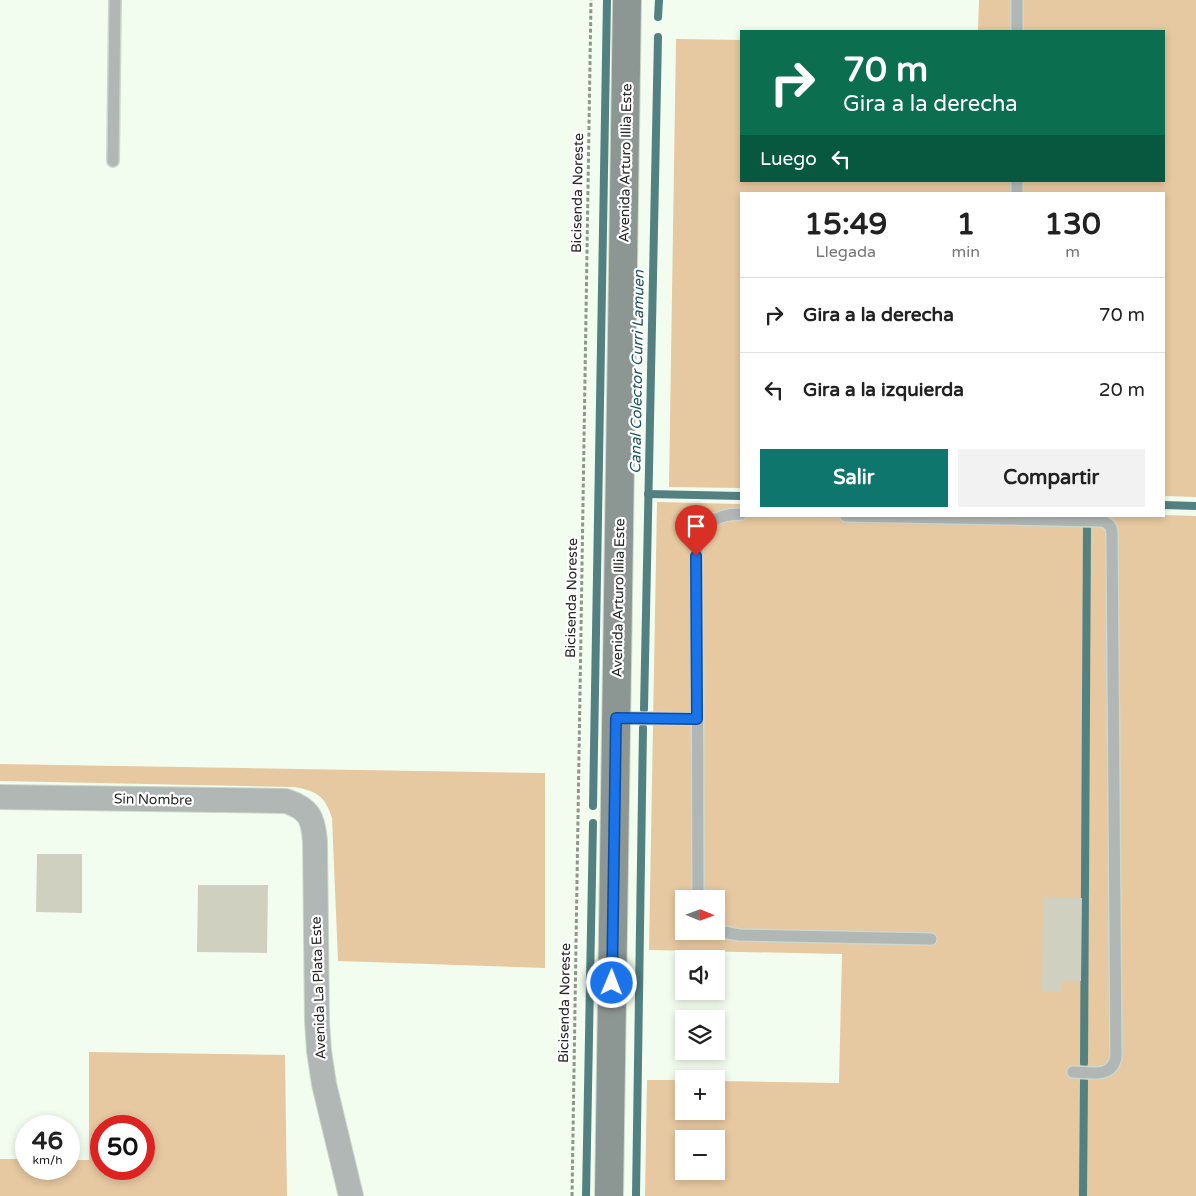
<!DOCTYPE html>
<html lang="es">
<meta charset="utf-8">
<style>
body{margin:0;font-family:"Varela Round",sans-serif;background:#f2f2f2;color:#222;height:100vh;display:flex;flex-direction:column;font-size:19px;white-space:nowrap}
*{box-sizing:border-box;margin:0}
p{font-size:16px;color:#767676}
.icon{flex:none;width:28px;height:28px;fill:none;stroke:currentColor;stroke-width:2;stroke-linecap:round;stroke-linejoin:round}
.map{position:relative;flex:1;overflow:hidden}
.drawer{position:absolute;left:740px;top:192px;width:425px;height:325px;display:flex;flex-direction:column;background:#fff;border-radius:0px;box-shadow:0 2px 8px #0003}
.drawer>*{flex:none}
.guide{position:absolute;left:740px;top:30px;width:425px;height:152px;border-radius:0px;box-shadow:0 2px 8px #0003;background:#0b6e4f;color:#fff;overflow:hidden}
.needle{width:32px;rotate:91deg}
.fabs{position:absolute;left:675px;top:890px;display:grid;gap:10px}
.fabs a{display:grid;place-items:center;width:50px;height:50px;border-radius:0px;background:#fff;box-shadow:0 2px 8px #0003;font-size:25px}
.speed{position:absolute;left:15px;top:1115px;display:flex;gap:10px;font-size:25px;font-weight:700;text-align:center}
.speed>*{display:grid;place-content:center;width:65px;height:65px;border-radius:50%;background:#fff;box-shadow:0 2px 8px #0003;line-height:1}
.speed small{font-size:12px;font-weight:400}
.speed .limit{border:8px solid #d22;background:#fff;color:#111}
.pin{position:absolute;display:grid;place-items:center;width:42px;height:42px;color:#fff;margin:-51px -21px;border-radius:50% 50% 50% 0;rotate:-45deg;box-shadow:0 0 5px #0007}
.pin .icon{rotate:45deg}
.me{position:absolute;width:55px;margin:-28px;rotate:1deg;stroke-linejoin:round;filter:drop-shadow(0 0 4px #0008)}
.turn{display:flex;align-items:center;gap:18px;height:105px;padding:0 20px;font-size:22px}
.turn .icon{width:65px;height:65px;stroke-width:2.5}
.turn b{display:block;font-size:35px;line-height:42px}
.then{display:flex;align-items:center;height:48px;padding:0 20px;background:#0003;gap:10px;font-size:19px}
.eta{display:flex;justify-content:space-evenly;align-items:center;height:85px;text-align:center}
.eta b{font-size:30px;font-weight:700;line-height:35px}
.action{display:flex;gap:10px;margin-top:auto;padding:10px 20px}
.action a{flex:1;height:58px;border-radius:0px;background:#0f766e;color:#fff;font-size:20px;font-weight:700;line-height:58px;text-align:center}
.action a+a{background:#f2f2f2;color:#222}
ul{padding:0;list-style:none}
li{display:flex;align-items:center;gap:15px;height:75px;padding:0 20px;border-top:1px solid #e0e0e0}
li div{flex:1}
li b{display:block;font-size:19px}
li em{font-style:normal}
.map>svg:first-child{display:block}
.green{fill:#e6c8a1;fill-rule:evenodd}
.lines{fill:none;stroke-linecap:round;stroke-linejoin:round}
.stream{stroke:#538182;stroke-width:8}
.building{fill:#d0d0c1}
.lane-casing{stroke:#ced7cb;stroke-width:14}
.street-casing{stroke:#ced7cb;stroke-width:26}
.secondary-casing{stroke:#ced7cb;stroke-width:30}
.path{stroke:#90968d;stroke-width:3;stroke-dasharray:4 2.5;stroke-linecap:butt}
.lane{stroke:#b0b7b4;stroke-width:11}
.street{stroke:#b0b7b4;stroke-width:24}
.secondary{stroke:#8c9692;stroke-width:28}
.route-casing{stroke:#114b97;stroke-width:12}
.route{stroke:#1a73e8;stroke-width:9}
.labels{text-anchor:middle;stroke-width:4.5;stroke-linejoin:round;paint-order:stroke}
.street-label{font-size:14px;fill:#272a26;stroke:#fff}
.water-label{font-size:15px;font-style:italic;fill:#21585b;stroke:#fff}
</style>
<div class="map">
<svg width="1196" height="1196" viewBox="0 0 1196 1196">
<rect width="100%" height="100%" fill="#f3fdef"/>
<g class="green">
<polygon points="979,0 1196,0 1196,497 1164,496 1164,194 741,194 741,488 669,487 676,39 741,40 741,181 1164,181 1164,31 978,31"/>
<path d="M657 502 741 504V516H1164V515L1196 516V1196H645L647 1080H684V1111H716V1081L839 1083 842 954 649 950ZM684 899H716V931H684ZM684 1139H716V1171H684Z"/>
<path d="M0 764 545 773V968L338 961 332 818C325 796 317 791 294 787L0 781Z"/>
<path d="M89 1052 285 1055 287 1196H0V1159H26V1169H69V1160H89ZM101 1126H144V1169H101Z"/>
</g>
<g class="lines">
<g class="stream">
<polyline points="658,17 659,0"/>
<polyline points="648,494 741,496"/>
<polyline points="1164,505 1196,506"/>
<polyline points="644,709 658,37"/>
<polyline points="593,806 607,0"/>
<polyline points="1084,1063 1087,526"/>
<polyline points="586,1196 593,823"/>
<polyline points="636,1196 643,728"/>
<polyline points="1083,1196 1084,1081"/>
</g>
</g>
<g class="building">
<polygon points="37,854 82,854 82,913 36,912"/>
<polygon points="198,885 268,885 267,953 197,952"/>
<polygon points="1043,898 1082,898 1081,981 1062,981 1062,991 1042,991"/>
</g>
<g class="lines">
<g class="lane-casing">
<g id="lane">
<polyline points="1017,31 1017,0"/>
<polyline points="113,161 115,0"/>
<polyline points="1017,194 1017,181"/>
<path d="M846 516 1102 521C1109 523 1112 527 1112 534L1116 1056C1113 1079 1090 1072 1073 1072"/>
<polyline points="616,718 697,719"/>
<path d="M698 899 697 549C701 523 717 514 741 514"/>
<polyline points="716,929 723,932 740,935 931,939"/>
</g>
</g>
<g class="street-casing">
<path id="street" d="M0 797 286 801C309 809 313 817 315 841L317 1021 319 1051 324 1084 351 1196"/>
</g>
<g class="secondary-casing">
<polyline id="secondary" points="609,1196 627,0"/>
</g>
<polyline class="path" points="572,1196 591,0"/>
<use href="#lane" class="lane"/>
<use href="#street" class="street"/>
<use href="#secondary" class="secondary"/>
</g>
<g class="lines">
<g class="route-casing">
<polyline id="route" points="612,983 616,718 697,719 696,556"/>
</g>
<use href="#route" class="route"/>
</g>
<g class="labels">
<g class="street-label">
<text transform="translate(625 163) rotate(-89)" y="5">Avenida Arturo Illia Este</text>
<text transform="translate(577 193) rotate(-89)" y="5">Bicisenda Noreste</text>
<text transform="translate(571 598) rotate(-89)" y="5">Bicisenda Noreste</text>
<text transform="translate(618 598) rotate(-89)" y="5">Avenida Arturo Illia Este</text>
<text transform="translate(153 799) rotate(1)" y="5">Sin Nombre</text>
<text transform="translate(318 988) rotate(-92)" y="5">Avenida La Plata Este</text>
<text transform="translate(564 1003) rotate(-89)" y="5">Bicisenda Noreste</text>
</g>
<g class="water-label">
<text transform="translate(637 372) rotate(-89)" y="5">Canal Colector Curri Lamuen</text>
</g>
</g>
</svg>
<div class="fabs">
<a><svg class="needle" viewBox="-14 -14 28 28"><path d="M0-13l5 13h-10z" fill="#e53935"/><path d="M0 13l5-13h-10z" fill="#767676"/></svg></a>
<a><svg class="icon" aria-label="sound" viewBox="0 0 24 24"><path d="M4 9h4l5-4v14l-5-4H4zM17 9q2 3 0 6"/></svg></a>
<a><svg class="icon" aria-label="layers" viewBox="0 0 24 24"><path d="M12 4l9 5-9 5-9-5zM3 14l9 5 9-5"/></svg></a>
<a>+</a>
<a>−</a>
</div>
<div class="speed"><div>46<small>km/h</small></div><div class="limit">50</div></div>
<div class="pin" style="left:696px;top:556px;background:#d93025"><svg class="icon" aria-label="arrive" viewBox="0 0 24 24"><path d="M6 21V4h12l-3 4 3 4H6"/></svg></div>
<svg class="me" style="left:612px;top:983px" viewBox="-20 -20 40 40"><circle r="17" fill="#1a73e8" stroke="#fff" stroke-width="3"/><path d="M0-11L8 9 0 5-8 9z" fill="#fff"/></svg>
<div class="guide">
<div class="turn"><svg class="icon" aria-label="right" viewBox="0 0 24 24"><path d="M7 20v-9h11M14 6l5 5-5 5"/></svg><div><b>70 m</b>Gira a la derecha</div></div>
<div class="then">Luego<svg class="icon" aria-label="left" viewBox="0 0 24 24"><path d="M17 20v-9H6M10 6l-5 5 5 5"/></svg></div>
</div>
<section class="drawer">
<div class="eta">
<div><b>15:49</b><p>Llegada</p></div>
<div><b>1</b><p>min</p></div>
<div><b>130</b><p>m</p></div>
</div>
<ul>
<li><svg class="icon" aria-label="right" viewBox="0 0 24 24"><path d="M7 20v-9h11M14 6l5 5-5 5"/></svg><div><b>Gira a la derecha</b></div><em>70 m</em></li>
<li><svg class="icon" aria-label="left" viewBox="0 0 24 24"><path d="M17 20v-9H6M10 6l-5 5 5 5"/></svg><div><b>Gira a la izquierda</b></div><em>20 m</em></li>
</ul>
<div class="action"><a>Salir</a><a>Compartir</a></div>
</section>
</div>
